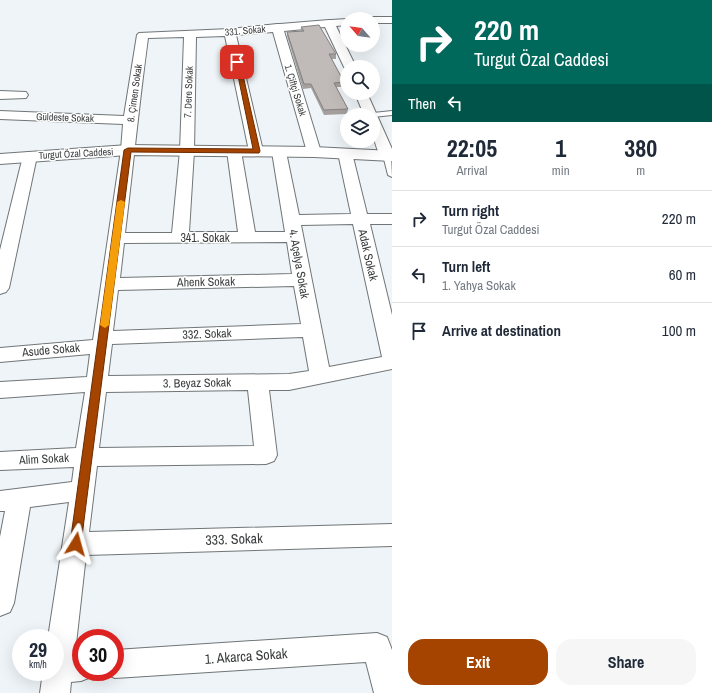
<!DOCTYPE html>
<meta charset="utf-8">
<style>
body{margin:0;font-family:"Archivo Narrow",sans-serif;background:#f6f6f7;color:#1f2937;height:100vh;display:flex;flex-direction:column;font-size:15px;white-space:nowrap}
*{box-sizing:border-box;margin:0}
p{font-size:13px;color:#747a83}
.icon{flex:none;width:22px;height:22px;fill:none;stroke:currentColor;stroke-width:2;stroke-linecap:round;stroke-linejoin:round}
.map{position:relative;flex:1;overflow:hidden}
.panel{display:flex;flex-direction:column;background:#fff;width:320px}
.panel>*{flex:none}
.hud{background:#00695c;color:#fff;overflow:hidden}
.needle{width:26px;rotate:298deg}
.fabs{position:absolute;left:340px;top:12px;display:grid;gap:8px}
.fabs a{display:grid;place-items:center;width:40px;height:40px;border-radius:50%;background:#fff;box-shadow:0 4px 16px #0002;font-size:20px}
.speed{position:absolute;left:12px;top:629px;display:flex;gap:8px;font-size:20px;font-weight:700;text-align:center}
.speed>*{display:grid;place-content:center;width:52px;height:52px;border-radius:50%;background:#fff;box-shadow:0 4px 16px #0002;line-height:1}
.speed small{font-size:10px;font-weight:400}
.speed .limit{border:6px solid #d22;background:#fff;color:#111}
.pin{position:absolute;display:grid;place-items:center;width:34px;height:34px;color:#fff;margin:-17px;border-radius:8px;box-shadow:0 2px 6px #0006}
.me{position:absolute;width:44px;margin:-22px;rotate:8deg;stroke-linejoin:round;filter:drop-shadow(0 0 3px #0008)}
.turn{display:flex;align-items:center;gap:14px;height:84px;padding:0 16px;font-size:18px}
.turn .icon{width:52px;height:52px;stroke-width:2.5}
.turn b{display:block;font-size:28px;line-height:34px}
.then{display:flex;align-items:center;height:38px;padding:0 16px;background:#0003;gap:8px;font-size:15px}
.eta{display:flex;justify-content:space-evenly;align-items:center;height:68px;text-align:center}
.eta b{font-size:24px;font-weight:800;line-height:28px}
.button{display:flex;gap:8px;margin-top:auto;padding:8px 16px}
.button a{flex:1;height:46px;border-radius:16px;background:#a54400;color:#fff;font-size:16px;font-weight:800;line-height:46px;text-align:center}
.button a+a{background:#f6f6f7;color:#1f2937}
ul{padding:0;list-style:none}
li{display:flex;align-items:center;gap:12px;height:56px;padding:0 16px;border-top:1px solid #e0e1e3}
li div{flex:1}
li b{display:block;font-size:15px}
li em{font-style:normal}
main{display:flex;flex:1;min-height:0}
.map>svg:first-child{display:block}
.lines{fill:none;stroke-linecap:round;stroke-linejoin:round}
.lane-casing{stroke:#707577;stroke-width:2}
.street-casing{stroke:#707577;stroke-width:2}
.secondary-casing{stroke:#707577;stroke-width:2}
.lane{fill:#fff;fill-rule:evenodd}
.street{fill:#fff;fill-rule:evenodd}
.secondary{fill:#fff;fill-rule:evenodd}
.wall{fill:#a5a09e}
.building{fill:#c0bab8;stroke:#868281}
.route{fill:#a54400;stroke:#6b2c00}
.slow{fill:#f59e0b}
.labels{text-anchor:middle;stroke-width:3;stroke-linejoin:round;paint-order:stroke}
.far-street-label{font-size:10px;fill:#3b3d3e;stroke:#fff}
.street-label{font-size:12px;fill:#3b3d3e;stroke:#fff}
.near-street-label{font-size:14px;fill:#3b3d3e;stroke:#fff}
</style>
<main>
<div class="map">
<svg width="392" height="693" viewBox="0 0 392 693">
<rect width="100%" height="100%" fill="#eef4f7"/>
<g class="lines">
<g class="lane-casing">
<g id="lane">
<polygon points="392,111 392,115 373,117 373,115 370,115 373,113"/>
<polygon points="384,153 387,153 391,155 392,177 388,175 383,155"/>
</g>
</g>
<g class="street-casing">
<g id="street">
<polygon points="373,17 392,17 392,23 373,23 373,19 368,19"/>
<path d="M347 19V25L336 26 356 67H347V70L344 67 325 27 284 31 321 152 319 155 314 156 309 155 307 152 273 32 236 35 263 151 261 154 256 155 251 154 249 151 225 36 196 37 194 151 189 232H238L227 151 229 148 234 147 239 148 241 151 255 232H285L272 152 274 149 279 148 284 149 286 152 299 215 351 214 338 153 340 150 345 149 350 150 352 153 367 214H392V224H370L392 315V369L289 390H269L277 455 274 461 266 464 97 466 89 532 392 524V546L86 555 75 653H81V672H93L91 677 81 681 71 682 70 693H40L43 672H55V638H48L69 502 30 507 14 603 10 612 0 616V537L5 511H0V491L72 482 74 467 0 470V452L76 448 85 392 0 398V382L87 377 90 354 0 362V348L93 340 121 150 123 124 0 119V111L124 116 137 35 139 33 230 29 277 24H280L329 20H331L347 19H348ZM184 37 180 151 172 233H125C133 168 139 103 148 38ZM353 224 382 357 329 367 301 225ZM287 242 292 274 120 278 124 243ZM294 286 301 324 113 331 118 290ZM303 337 309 371 289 374 108 376 112 344ZM248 390 254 446 99 448 106 392Z"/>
<polygon points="0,91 26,92 28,95 26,98 0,99"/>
<path d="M355 93H367L392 149V158L387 159 382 158C373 145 373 130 373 115H364Z"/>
<polygon points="30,152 35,153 37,156 9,288 6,292 0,294 0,250 23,156 25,153"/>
<polygon points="377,633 387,637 392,650 392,693 374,693 366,662 115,678 105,674 104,672 115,672 115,650"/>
</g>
</g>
<g class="secondary-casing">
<polygon id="secondary" points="128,145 314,147 392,151 392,161 314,157 128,155 0,164 0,154"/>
</g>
<use href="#lane" class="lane"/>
<use href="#street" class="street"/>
<use href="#secondary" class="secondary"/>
</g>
<polygon class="wall" points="301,27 336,54 336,59 332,59 344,82 343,87 336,87 348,109 347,114 324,115 311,88 303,89 287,36 287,32 301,31"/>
<polygon class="building" points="319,25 336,54 329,54 344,82 334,83 348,109 324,110 311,84 304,84 287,32 304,31 301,27"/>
<polygon class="route" points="235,61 240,62 260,151 259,153 131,152 81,544 80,547 76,549 72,547 70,544 124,150 128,148 253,149"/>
<polygon class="slow" points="121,200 125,202 109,325 105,328 100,325 117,202"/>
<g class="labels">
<g class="far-street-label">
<text transform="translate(245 30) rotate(-5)" y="4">331. Sokak</text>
<text transform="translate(296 90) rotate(73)" y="4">1. Çiftçi Sokak</text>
<text transform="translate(188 92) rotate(-88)" y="4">7. Dere Sokak</text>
<text transform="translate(134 93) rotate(-82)" y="4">8. Çimen Sokak</text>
<text transform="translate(65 117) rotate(2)" y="4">Güldeste Sokak</text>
<text transform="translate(76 153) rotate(-3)" y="4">Turgut Özal Caddesi</text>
</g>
<g class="street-label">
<text x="205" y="242">341. Sokak</text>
<text transform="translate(368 255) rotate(77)" y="4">Adak Sokak</text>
<text transform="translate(299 264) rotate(80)" y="4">4. Açelya Sokak</text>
<text transform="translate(206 282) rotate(-1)" y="4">Ahenk Sokak</text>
<text transform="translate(207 334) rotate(-2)" y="4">332. Sokak</text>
<text transform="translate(51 350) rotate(-5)" y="4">Asude Sokak</text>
<text transform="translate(197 383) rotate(-1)" y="4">3. Beyaz Sokak</text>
<text transform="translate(44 459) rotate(-3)" y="4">Alim Sokak</text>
</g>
<g class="near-street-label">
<text transform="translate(234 539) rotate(-2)" y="5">333. Sokak</text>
<text transform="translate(246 656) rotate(-4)" y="5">1. Akarca Sokak</text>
</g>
</g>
</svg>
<div class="fabs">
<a><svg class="needle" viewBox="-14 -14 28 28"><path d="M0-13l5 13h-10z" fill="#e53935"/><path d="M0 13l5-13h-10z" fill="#747a83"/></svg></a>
<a><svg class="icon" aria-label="search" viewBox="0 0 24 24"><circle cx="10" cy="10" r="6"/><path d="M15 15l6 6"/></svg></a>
<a><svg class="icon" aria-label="layers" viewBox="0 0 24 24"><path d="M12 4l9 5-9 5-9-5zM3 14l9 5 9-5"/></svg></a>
</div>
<div class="speed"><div>29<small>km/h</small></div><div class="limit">30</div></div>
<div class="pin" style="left:237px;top:62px;background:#d93025"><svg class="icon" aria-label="arrive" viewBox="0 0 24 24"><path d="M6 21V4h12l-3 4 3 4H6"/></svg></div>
<svg class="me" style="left:76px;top:544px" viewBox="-20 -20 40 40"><path d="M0-17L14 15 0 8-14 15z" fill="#a54400" stroke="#fff" stroke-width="4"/></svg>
</div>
<section class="panel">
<div class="hud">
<div class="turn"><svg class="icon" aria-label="right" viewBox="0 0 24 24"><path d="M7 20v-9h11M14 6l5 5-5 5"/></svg><div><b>220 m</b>Turgut Özal Caddesi</div></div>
<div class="then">Then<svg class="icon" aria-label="left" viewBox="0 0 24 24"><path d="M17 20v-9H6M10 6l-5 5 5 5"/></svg></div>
</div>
<div class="eta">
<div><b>22:05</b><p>Arrival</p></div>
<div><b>1</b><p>min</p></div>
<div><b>380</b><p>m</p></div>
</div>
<ul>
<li><svg class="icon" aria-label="right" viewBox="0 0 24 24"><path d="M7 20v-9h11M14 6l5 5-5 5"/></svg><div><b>Turn right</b><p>Turgut Özal Caddesi</p></div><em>220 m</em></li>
<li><svg class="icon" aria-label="left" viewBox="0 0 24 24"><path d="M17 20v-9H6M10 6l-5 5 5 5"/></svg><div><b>Turn left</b><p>1. Yahya Sokak</p></div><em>60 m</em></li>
<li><svg class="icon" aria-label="arrive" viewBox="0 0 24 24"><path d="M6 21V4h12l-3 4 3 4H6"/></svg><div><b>Arrive at destination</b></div><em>100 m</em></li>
</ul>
<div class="button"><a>Exit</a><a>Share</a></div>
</section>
</main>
